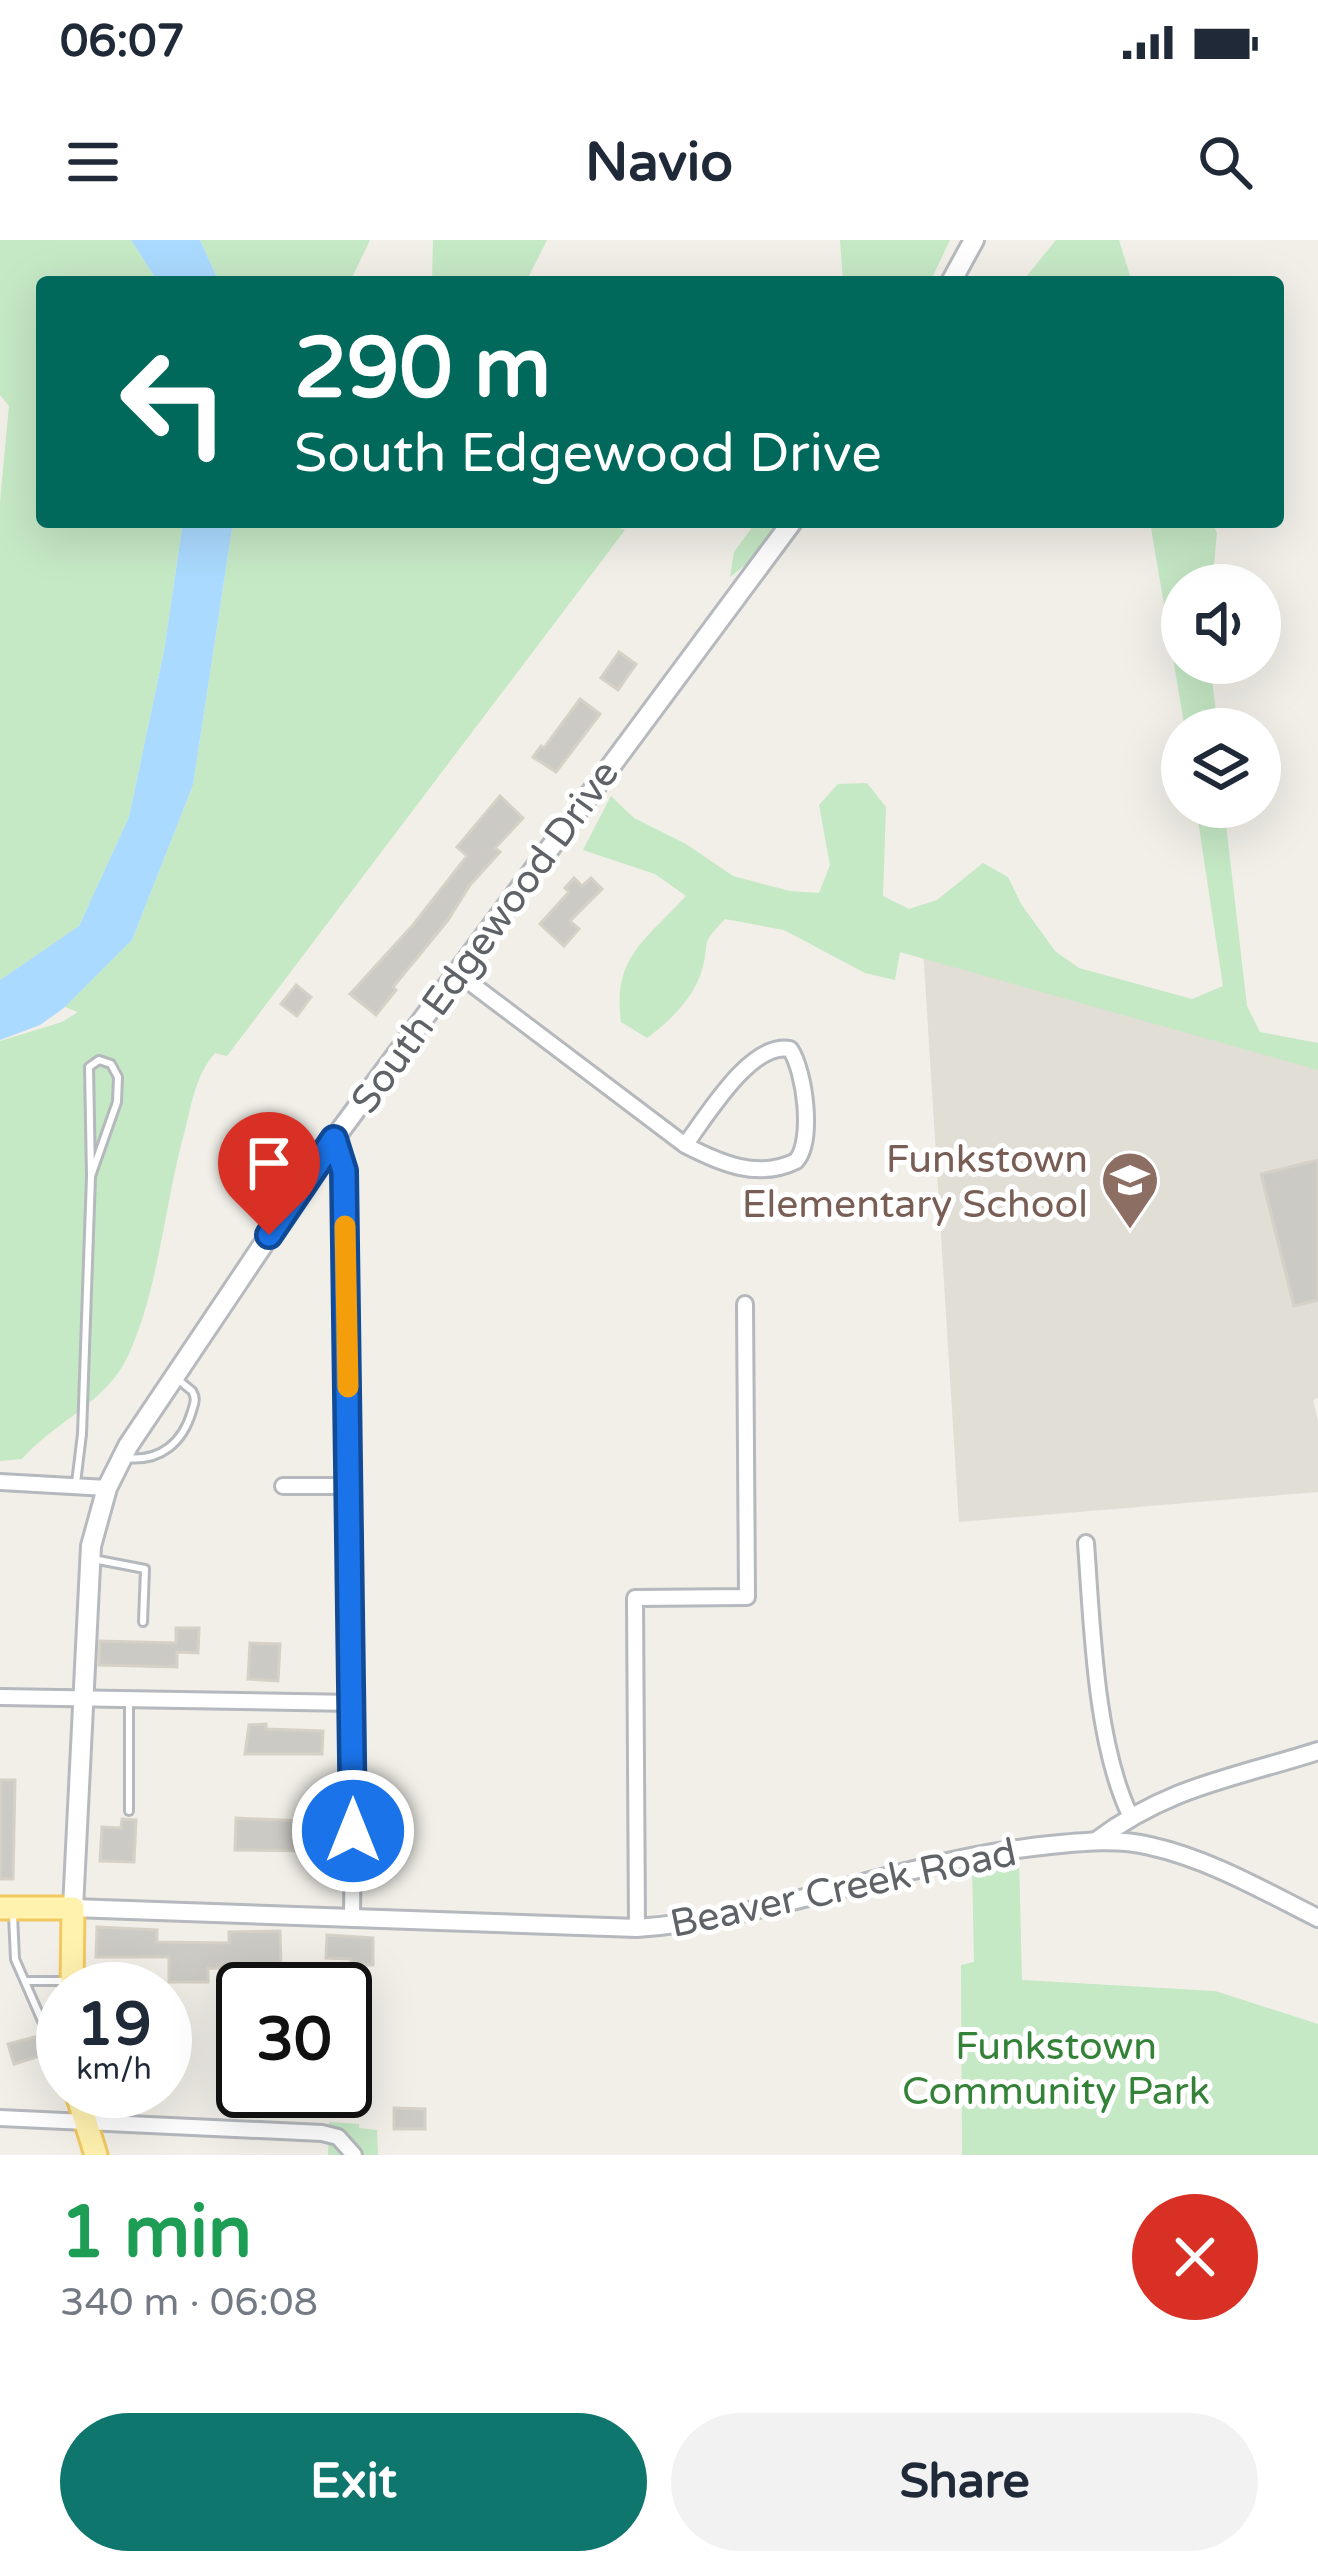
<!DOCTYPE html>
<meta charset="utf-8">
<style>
body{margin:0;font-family:"Varela Round",sans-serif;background:#f2f2f3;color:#1f2937;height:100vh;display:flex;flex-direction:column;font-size:45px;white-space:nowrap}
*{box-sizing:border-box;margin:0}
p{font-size:39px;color:#747a83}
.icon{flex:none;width:66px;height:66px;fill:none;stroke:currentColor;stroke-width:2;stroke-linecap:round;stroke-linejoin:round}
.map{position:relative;height:1915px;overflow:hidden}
.side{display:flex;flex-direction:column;background:#fff;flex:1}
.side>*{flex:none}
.hud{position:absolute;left:36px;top:36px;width:1248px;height:252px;border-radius:12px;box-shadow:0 12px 48px #0002;background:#00695c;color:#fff;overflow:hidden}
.controls{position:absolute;left:1161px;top:324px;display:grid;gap:24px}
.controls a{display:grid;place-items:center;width:120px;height:120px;border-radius:50%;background:#fff;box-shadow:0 12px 48px #0002;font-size:60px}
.speed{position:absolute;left:36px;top:1722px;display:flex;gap:24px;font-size:60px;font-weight:700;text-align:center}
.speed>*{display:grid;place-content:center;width:156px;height:156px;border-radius:50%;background:#fff;box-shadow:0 12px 48px #0002;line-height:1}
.speed small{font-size:30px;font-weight:400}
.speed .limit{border:6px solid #111;border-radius:18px;background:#fff;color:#111}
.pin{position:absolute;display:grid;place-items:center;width:102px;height:102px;color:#fff;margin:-123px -51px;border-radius:50% 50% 50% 0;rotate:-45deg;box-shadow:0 0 12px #0007}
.pin .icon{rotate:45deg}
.me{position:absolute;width:132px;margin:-66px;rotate:0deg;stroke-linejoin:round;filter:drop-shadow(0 0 9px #0008)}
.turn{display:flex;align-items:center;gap:42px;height:252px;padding:0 60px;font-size:54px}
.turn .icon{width:156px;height:156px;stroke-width:2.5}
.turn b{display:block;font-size:84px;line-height:102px}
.round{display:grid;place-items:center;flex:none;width:126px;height:126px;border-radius:63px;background:#f2f2f3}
.headline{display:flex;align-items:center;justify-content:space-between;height:204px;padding:0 60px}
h1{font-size:72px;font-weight:700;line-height:90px;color:#1e9e55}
.primary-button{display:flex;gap:24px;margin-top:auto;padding:24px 60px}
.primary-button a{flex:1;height:138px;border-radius:72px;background:#0f766e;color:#fff;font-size:48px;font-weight:700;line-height:138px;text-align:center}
.primary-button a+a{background:#f2f2f3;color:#1f2937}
.status{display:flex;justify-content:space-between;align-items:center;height:84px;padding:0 60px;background:#fff;direction:ltr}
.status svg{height:33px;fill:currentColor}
header{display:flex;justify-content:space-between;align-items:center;height:156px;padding:0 60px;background:#fff;font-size:54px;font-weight:700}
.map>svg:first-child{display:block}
.education{fill:#e1ded6}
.green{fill:#c5e8c5}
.water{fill:#aadaff}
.building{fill:#cccac5;stroke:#d6d1c6;stroke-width:3}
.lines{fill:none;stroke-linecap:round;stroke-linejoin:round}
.service-casing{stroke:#b5b8bc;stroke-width:12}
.minor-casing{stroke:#b5b8bc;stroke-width:20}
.tertiary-casing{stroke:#b5b8bc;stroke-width:22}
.secondary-casing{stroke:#b6babf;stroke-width:24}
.primary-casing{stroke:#f2c960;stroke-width:27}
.service{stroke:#fff;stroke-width:6}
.minor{stroke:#fff;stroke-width:14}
.tertiary{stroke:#fff;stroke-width:16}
.secondary{stroke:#fff;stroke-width:18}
.primary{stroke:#fff2af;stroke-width:21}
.route-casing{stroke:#114b97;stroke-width:30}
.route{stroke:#1a73e8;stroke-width:21}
.slow{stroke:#f59e0b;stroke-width:21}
.labels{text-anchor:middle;stroke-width:10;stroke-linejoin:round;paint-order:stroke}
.street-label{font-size:39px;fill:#5f6368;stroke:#fff}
.education-label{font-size:39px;fill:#785e54;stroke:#fff;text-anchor:end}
.park-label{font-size:39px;fill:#348238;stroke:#fff}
</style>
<div class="status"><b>06:07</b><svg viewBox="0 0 49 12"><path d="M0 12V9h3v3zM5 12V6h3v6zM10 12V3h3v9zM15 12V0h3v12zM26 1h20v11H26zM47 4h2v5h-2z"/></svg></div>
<header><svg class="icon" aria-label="menu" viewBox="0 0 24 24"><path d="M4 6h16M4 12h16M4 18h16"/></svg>Navio<svg class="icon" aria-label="search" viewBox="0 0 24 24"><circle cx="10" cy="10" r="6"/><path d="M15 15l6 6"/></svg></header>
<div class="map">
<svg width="1318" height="1915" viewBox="0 0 1318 1915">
<rect width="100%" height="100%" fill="#f1efe8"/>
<polygon class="education" points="923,708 1318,824 1318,1158 1313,1160 1318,1181 1318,1252 959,1282"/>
<g class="green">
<polygon points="0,0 131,0 158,42 42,42 42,282 183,282 164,411 129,577 79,686 0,740 0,262 9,166 0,155"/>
<polygon points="200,0 370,0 350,42 219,42"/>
<polygon points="433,0 547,0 526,42 432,42"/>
<polygon points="840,0 950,0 930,42 843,42"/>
<polygon points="1056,0 1119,0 1132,42 1022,42"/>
<path d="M233 282H602L625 290 227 816 215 813C196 835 192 862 185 890 164 964 160 1046 128 1116 106 1163 54 1182 22 1219L0 1221V801L62 782 78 772 65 767 132 700 193 545Z"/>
<polygon points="756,282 785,282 770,305 730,337 734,312"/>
<polygon points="1150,282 1212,282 1217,293 1212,345 1182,345 1182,423 1210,423 1218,489 1185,489"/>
<path d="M867 543 886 567 883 656 909 669 937 660 983 623 1008 637 1021 664 1055 711 1079 728 1192 759 1223 746 1196 567H1224L1247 766 1260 792 1318 803V830L900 712 895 740 865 733 784 690 725 679C698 707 711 699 702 730 693 759 670 781 647 798L621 782C612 717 646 700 686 656L655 634 583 610 611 556 634 578 686 604 733 636 790 651 819 653 830 625 819 565 838 544Z"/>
<polygon points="1019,1618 1022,1740 1215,1751 1318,1784 1318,1915 962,1915 961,1725 974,1722 972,1625"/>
<polygon points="329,1882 359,1884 359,1888 377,1890 378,1915 328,1915"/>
</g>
<g class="water">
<polygon points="131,0 200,0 219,42 158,42"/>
<polygon points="183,282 233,282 193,545 132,700 65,767 40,785 0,800 0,740 79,686 129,577 164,411"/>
</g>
<g class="building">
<polygon points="619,412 636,424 618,450 601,438"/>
<polygon points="580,459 600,474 556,532 533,517 541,506 544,508"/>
<polygon points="500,556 523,578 495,608 500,612 470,645 448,680 393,747 396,750 376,775 350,754 413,685 467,616 457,607"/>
<polygon points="574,638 582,646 591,638 602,649 570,681 579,689 564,706 540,684 569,652 565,648"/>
<polygon points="296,745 311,757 297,776 281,764"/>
<polygon points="1318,920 1318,1060 1294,1066 1261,934"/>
<polygon points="176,1388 199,1388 198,1413 177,1412 177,1427 99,1425 100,1401 176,1403"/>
<polygon points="250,1403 280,1404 278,1441 248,1439"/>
<polygon points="266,1484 266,1489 323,1491 322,1514 245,1514 249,1485"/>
<polygon points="0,1540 15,1540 13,1639 0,1639"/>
<polygon points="236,1578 322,1582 321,1611 235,1610"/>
<polygon points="122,1579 136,1580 134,1622 100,1621 102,1587 121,1588"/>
<polygon points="97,1687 157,1690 157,1702 229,1703 229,1692 280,1691 281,1729 208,1728 208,1742 169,1742 169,1717 96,1717"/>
<polygon points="327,1695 373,1698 373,1725 351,1725 351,1719 326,1718"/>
<polygon points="38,1796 43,1815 14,1824 8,1804"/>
<polygon points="253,1851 277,1851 275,1874 251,1873"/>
<polygon points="394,1868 425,1869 425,1889 394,1889"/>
</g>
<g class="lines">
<g class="service-casing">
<g id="service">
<path d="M126 1218C161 1222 183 1202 192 1171 194 1164 197 1159 192 1151 191 1150 178 1140 177 1138"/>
<polyline points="76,1243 82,1194 91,936 117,862 118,837 111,824 99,820 89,827 91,936"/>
<polyline points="93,1319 145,1329 143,1382"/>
<polyline points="129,1462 129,1571"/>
<polyline points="13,1675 15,1719 63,1829"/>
<polyline points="28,1741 68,1741"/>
</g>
</g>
<g class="minor-casing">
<g id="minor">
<path d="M456 732 685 905C707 876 751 801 790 809 805 831 814 901 796 921 758 940 720 923 685 905"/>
<polyline points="334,899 343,931 354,1463 352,1677"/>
<polyline points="0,1242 107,1248"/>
<polyline points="283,1246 350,1246"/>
<path d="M1086 1303C1092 1384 1095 1502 1130 1575"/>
<polyline points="0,1457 354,1463"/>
<polyline points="637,1688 635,1358 747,1357 745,1064"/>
<polyline points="0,1878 322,1893 338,1897 354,1915"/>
</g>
</g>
<g class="tertiary-casing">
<g id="tertiary">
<path d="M1096 1601C1169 1546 1234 1538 1318 1511"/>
<path d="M73 1668 637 1688C778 1678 909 1619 1050 1605 1082 1602 1117 1598 1150 1606 1209 1619 1264 1651 1318 1678"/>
</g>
</g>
<g class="secondary-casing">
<g id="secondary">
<polyline points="951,42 974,0"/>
<polyline points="73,1668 91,1306 107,1248 128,1206 334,899 792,282"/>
</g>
</g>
<g class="primary-casing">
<g id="primary">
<polyline points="0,1668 73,1668 72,1749"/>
<polyline points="76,1851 96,1915"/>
</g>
</g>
<use href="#service" class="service"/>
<use href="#minor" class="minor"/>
<use href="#tertiary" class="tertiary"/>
<use href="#secondary" class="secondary"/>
<use href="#primary" class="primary"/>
</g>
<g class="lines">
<g class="route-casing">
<polyline id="route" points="269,995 334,899 344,931 353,1591"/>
</g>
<use href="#route" class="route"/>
<polyline class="slow" points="345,986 348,1147"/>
</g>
<defs>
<g id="school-pin" transform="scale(3)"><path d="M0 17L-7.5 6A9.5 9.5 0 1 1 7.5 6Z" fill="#8d6e63" stroke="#fff"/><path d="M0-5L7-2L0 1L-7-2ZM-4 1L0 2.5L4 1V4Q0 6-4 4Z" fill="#fff"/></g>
</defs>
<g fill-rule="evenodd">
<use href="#school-pin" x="1130" y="940"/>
</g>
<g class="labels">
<g class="street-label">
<text transform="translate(484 696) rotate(-54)" y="14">South Edgewood Drive</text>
<text transform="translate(843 1647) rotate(-12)" y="14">Beaver Creek Road</text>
</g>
<g class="education-label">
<text x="1088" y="932">Funkstown<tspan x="1088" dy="45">Elementary School</tspan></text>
</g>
<g class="park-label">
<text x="1056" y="1819">Funkstown<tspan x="1056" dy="45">Community Park</tspan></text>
</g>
</g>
</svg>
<div class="controls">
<a><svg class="icon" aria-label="sound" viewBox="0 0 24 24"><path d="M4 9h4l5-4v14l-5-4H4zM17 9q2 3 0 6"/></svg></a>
<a><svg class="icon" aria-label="layers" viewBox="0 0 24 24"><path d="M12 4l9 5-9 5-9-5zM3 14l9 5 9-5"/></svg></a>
</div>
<div class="speed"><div>19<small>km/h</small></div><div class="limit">30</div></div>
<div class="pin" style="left:269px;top:995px;background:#d93025"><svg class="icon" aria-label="arrive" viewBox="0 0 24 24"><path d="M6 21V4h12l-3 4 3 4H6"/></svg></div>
<svg class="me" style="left:353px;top:1591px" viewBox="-20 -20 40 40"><circle r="17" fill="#1a73e8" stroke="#fff" stroke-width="3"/><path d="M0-11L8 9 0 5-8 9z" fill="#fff"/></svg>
<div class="hud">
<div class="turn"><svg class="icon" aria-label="left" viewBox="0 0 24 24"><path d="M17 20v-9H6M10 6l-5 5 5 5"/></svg><div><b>290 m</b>South Edgewood Drive</div></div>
</div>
</div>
<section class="side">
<div class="headline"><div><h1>1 min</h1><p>340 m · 06:08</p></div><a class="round" style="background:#d93025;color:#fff"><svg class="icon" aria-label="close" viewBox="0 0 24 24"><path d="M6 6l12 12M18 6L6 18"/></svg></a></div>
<div class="primary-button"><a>Exit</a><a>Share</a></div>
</section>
